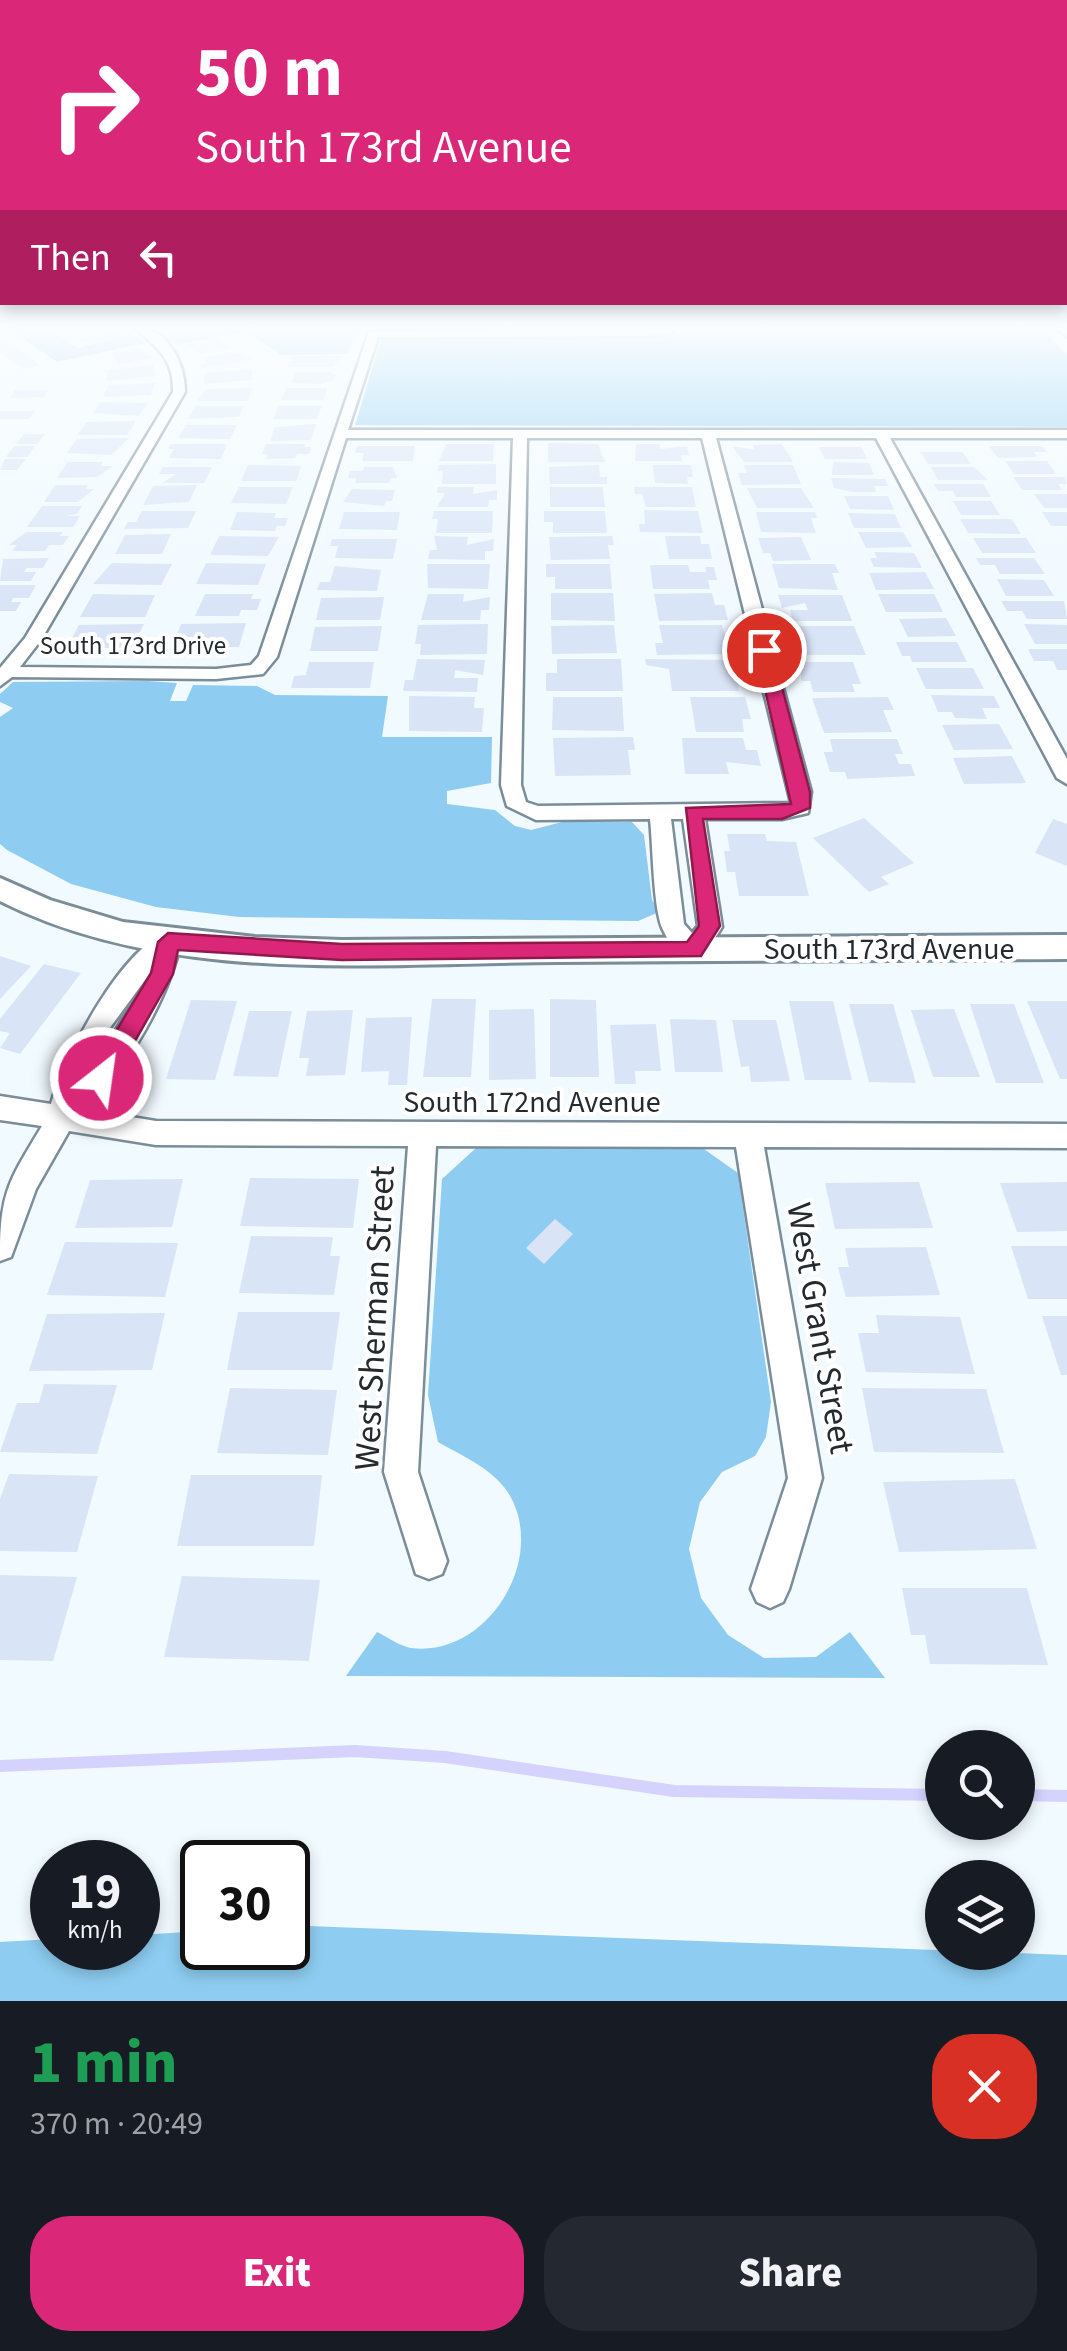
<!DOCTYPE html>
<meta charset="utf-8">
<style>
body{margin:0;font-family:"Source Sans 3",sans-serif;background:#242831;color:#f1f3f6;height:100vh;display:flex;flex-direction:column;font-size:38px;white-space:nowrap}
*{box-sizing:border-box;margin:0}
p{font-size:32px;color:#9ea1a6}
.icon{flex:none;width:55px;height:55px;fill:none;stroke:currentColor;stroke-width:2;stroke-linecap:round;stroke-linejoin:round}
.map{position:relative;height:2001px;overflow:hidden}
.panel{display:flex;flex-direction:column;background:#171b24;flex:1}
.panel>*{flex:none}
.top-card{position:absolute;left:0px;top:0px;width:1068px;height:305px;box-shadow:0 5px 15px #0003;background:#db2777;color:#fff;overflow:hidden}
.buttons{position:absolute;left:925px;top:1730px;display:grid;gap:20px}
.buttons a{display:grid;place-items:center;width:110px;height:110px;border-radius:50%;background:#171b24;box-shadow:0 5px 15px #0003;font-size:50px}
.speed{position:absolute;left:30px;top:1840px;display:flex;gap:20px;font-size:50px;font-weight:700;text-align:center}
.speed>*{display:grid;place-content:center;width:130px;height:130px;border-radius:50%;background:#171b24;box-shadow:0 5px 15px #0003;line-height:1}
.speed small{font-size:25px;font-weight:400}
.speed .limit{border:5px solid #111;border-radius:15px;background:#fff;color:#111}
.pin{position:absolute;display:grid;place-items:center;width:85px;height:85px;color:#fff;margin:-42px;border:5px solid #fff;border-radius:50%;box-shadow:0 2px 10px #0007}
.me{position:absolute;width:110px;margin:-55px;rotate:30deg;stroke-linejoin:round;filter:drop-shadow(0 0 8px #0008)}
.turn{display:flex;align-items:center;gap:35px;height:210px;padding:0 30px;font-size:45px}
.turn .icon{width:130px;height:130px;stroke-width:2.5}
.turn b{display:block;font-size:70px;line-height:85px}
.then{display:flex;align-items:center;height:95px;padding:0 30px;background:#0003;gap:20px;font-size:38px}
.round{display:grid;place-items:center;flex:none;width:105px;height:105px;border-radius:40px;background:#242831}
.summary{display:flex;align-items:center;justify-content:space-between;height:170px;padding:0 30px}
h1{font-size:60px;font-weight:800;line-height:75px;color:#1e9e55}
.button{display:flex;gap:20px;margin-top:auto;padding:20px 30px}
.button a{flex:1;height:115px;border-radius:40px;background:#db2777;color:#fff;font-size:40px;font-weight:800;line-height:115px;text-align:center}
.button a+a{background:#242831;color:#f1f3f6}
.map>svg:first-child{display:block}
.green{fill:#8ecdf1}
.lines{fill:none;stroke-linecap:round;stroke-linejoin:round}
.stream{stroke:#d6d2fe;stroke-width:12}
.building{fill:#d9e4f7}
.minor-casing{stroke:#7a8d99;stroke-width:5}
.tertiary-casing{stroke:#7a8d99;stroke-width:6}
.minor{fill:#fff;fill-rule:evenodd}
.tertiary{fill:#fff;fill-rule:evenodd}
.route{fill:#db2777;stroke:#8e194d;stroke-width:2.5}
.labels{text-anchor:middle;stroke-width:8;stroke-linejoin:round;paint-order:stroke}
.far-street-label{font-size:25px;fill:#232b30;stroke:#fff}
.street-label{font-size:30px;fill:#232b30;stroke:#fff}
.near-street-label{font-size:35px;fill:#232b30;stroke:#fff}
</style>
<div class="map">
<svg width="1067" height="2001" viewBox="0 0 1067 2001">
<rect width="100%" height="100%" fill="#f1faff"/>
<g class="green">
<polygon points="5,326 43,326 78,348 132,334 145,343 57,362"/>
<polygon points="191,326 445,326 365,329 355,334 348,354 282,355 245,332 174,345 164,336"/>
<polygon points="688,326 1040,326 1067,355 1067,427 355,425 381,339 666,336 685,333"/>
<polygon points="148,681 177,683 170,701 186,701 193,685 257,686 275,695 388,696 382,737 492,737 491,783 447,791 447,804 495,810 515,826 531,830 562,822 632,822 644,835 652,900 659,912 638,921 239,917 156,907 71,884 7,850 0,844 0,717 13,708 0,702 0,694 13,682"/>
<path d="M701 1147 738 1173 771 1402 766 1437 755 1456 722 1472 700 1502 689 1549 701 1598 728 1635 764 1658 816 1657 850 1632 885 1678 346 1676 377 1632C387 1637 400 1646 411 1648 488 1658 550 1556 507 1491 491 1468 461 1455 438 1442L428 1395 442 1179 476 1148Z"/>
<polygon points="308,1926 1067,1955 1067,2001 0,2001 0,1942 52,1939 52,1948 138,1948 138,1935 202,1931 202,1948 288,1948 288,1927"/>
</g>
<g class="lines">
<g class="stream">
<polyline points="0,1766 355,1751 445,1757 674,1791 942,1795"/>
<polyline points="1018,1795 1067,1796"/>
</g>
</g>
<g class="building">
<polygon points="115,330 124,335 87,345 78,339"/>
<polygon points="0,336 30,357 40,365 22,369 0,352"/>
<polygon points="218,338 231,348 200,354 186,344"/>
<polygon points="140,348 154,358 120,364 111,353"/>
<polygon points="239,353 252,359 200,369 199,364 207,363 204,357"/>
<polygon points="293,356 342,356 333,367 289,367"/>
<polygon points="153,365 155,376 107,381 106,370"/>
<polygon points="252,369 252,380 204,384 205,373"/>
<polygon points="296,372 331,372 336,375 334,380 321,384 291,383"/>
<polygon points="155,383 151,395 103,397 108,385"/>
<polygon points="253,388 248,401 197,401 206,389"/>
<polygon points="286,388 327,388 324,400 281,400"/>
<polygon points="15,390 49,390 44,397 10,398"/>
<polygon points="101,402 148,403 139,416 93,413"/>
<polygon points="196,406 244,406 239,417 188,419"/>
<polygon points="279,406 322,406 316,419 273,419"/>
<polygon points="0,411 35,411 29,419 0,419"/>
<polygon points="136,421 127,435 77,435 87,422"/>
<polygon points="316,424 311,440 270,441 275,427"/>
<polygon points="186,425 237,425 230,439 178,438"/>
<polygon points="24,434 45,434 37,444 16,444"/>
<polygon points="129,438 111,455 67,453 77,439"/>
<polygon points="548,443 598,444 605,462 548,462"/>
<polygon points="171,444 227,444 221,459 169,458 174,449 168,449"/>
<polygon points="266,444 305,444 304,447 311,447 309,454 297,454 295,458 266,459 268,454 262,454"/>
<polygon points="446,444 494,444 493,461 439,461"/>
<polygon points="636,444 659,444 660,449 687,446 689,455 681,455 682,461 635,461"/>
<polygon points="782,444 793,462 744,462 732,446 755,450 753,445"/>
<polygon points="14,446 35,446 27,457 6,457"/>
<polygon points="357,446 415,446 413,461 362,461 364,453 355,453"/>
<polygon points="989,446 1042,446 1047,452 1034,452 1037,457 998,458"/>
<polygon points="819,447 861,447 867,459 825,459"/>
<polygon points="921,452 962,452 971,464 928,464"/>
<polygon points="5,459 26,459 17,470 0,470"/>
<polygon points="1005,461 1047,461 1056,474 1014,474"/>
<polygon points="68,462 103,462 100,466 113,466 97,477 57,478"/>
<polygon points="833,462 869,463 874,475 832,475"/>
<polygon points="496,464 496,484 442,484 443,471 438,471 439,465"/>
<polygon points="248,465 301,466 296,481 241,481"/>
<polygon points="599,465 600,477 607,477 607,484 550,484 549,467"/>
<polygon points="653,465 691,465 693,477 687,477 688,484 655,483"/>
<polygon points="744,465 793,465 801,484 742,485 738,473 747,473"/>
<polygon points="163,467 212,467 204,483 162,483 176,474 159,474"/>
<polygon points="364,467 393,467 397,478 391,478 389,483 355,483 356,478 348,478 350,471 363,471"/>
<polygon points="931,467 974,467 988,480 938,480"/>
<polygon points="1013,477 1065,477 1067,484 1058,484 1062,490 1022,490"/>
<polygon points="831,478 885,479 888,486 874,486 876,492 852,492 834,488"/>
<polygon points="934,484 983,484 991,497 956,497 953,491 938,491"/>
<polygon points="55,485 88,485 86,489 94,489 78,502 44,502"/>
<polygon points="197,485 189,502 143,505 153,486"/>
<polygon points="239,487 293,487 286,504 231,503"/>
<polygon points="438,487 474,487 473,494 497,490 497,500 489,500 488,507 437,507 445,493 437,493"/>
<polygon points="550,487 603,487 605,507 550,507"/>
<polygon points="634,487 692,487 696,507 646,507 642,494 635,494"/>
<polygon points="747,488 801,488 814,508 757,508"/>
<polygon points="352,489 395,490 392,501 386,501 384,506 343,502"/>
<polygon points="1034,494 1067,494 1067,508 1044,508"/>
<polygon points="844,496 888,496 894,510 850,509"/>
<polygon points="953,501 991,501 1000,515 961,515"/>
<polygon points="42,506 82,506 77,514 66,516 80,516 73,527 27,527"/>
<polygon points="644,510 698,511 703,533 640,532 639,524 645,524"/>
<polygon points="142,511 196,511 188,528 124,529 128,522 136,522"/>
<polygon points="434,511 493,511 492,533 436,533 438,519 432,519"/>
<polygon points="544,511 605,511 607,533 553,533 553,522 544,522"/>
<polygon points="237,512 276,513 274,518 288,518 285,526 277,526 275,531 230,530"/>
<polygon points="344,512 400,512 397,530 339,529"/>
<polygon points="756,512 815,512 817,518 811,518 816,533 761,532"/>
<polygon points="1042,512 1067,512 1067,526 1051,526"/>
<polygon points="848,513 895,514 901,528 854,528"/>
<polygon points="960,519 1012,519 1021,534 968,533"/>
<polygon points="26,532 63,532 60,536 69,536 63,545 49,545 45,551 12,551 17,545 9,545"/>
<polygon points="858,532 903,532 912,547 866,548"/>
<polygon points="171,534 162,554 115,554 125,535"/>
<polygon points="219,536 279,537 268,556 210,555"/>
<polygon points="434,536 468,537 467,545 494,539 493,551 485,551 485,560 428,559 430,550 437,550"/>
<polygon points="612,536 614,545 608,545 610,559 551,560 549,537"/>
<polygon points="665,536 700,536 701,544 709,544 712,559 669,559"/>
<polygon points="801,537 811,560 773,561 770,553 763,553 758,538"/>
<polygon points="973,538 1026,538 1036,553 982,553"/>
<polygon points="332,539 397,539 393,559 335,558 338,546 330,546"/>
<polygon points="874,552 914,553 922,568 874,567 870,558 877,558"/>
<polygon points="49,558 43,568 27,568 24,572 36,572 31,581 0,581 3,559"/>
<polygon points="976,558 1034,558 1045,574 1000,574 995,565 980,565"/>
<polygon points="112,563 172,564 161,585 93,584"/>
<polygon points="206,563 266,564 258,585 196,584"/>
<polygon points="427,564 490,564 488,589 428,588"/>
<polygon points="546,564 610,564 612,589 555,589 555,577 546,577"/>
<polygon points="772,564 835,564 839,573 832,573 838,590 779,588"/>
<polygon points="650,565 688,565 690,572 706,572 705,567 714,567 717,580 708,580 710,589 653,589"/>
<polygon points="335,566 381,570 377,591 317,590 320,582 330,582"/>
<polygon points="925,572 934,589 876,590 869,573"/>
<polygon points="997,579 1044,580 1054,596 1006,596"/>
<polygon points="0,585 36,585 29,598 13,598 11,602 21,602 16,611 0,611"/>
<polygon points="551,593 613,593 615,621 551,620"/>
<polygon points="712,593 715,605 724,605 728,620 659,621 654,594"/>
<polygon points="93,594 155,595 145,617 80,617"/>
<polygon points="205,594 253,594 251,599 261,599 257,610 241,610 239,616 195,616"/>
<polygon points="428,594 464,594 463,602 490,597 489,610 481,610 480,620 421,620"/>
<polygon points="878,594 934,594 943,612 886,612"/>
<polygon points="778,595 842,595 852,621 793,621 790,610 808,610 805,603 782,608"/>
<polygon points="384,597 380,620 316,620 321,598"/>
<polygon points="1001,601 1064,601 1067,619 1027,619 1022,611 1007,611"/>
<polygon points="946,618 956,636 908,637 899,619"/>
<polygon points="246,623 239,647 172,647 181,624"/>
<polygon points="144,624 132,648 56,648 62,638 72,638 79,625"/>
<polygon points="488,624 487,654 420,655 421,644 415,644 418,625"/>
<polygon points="1024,624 1067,625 1067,644 1035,644"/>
<polygon points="614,625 617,653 552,654 551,626"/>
<polygon points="659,625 722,625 730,654 657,655 655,643 663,643"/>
<polygon points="382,626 378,651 310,651 315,627"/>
<polygon points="794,626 854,626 866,655 794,655 789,639 798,639"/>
<polygon points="896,642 957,642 967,662 912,662 910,656 902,656"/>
<polygon points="1028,649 1067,649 1067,670 1057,670 1053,661 1034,661"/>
<polygon points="417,659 485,660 483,675 455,670 454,678 478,678 477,692 403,691 405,680 413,680"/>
<polygon points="557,659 621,659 623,691 546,691 546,673 557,673"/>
<polygon points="645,659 732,660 739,691 672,691 669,669 646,665"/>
<polygon points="309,662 374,662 370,688 291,688 294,676 306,675"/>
<polygon points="801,662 853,662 861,684 852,684 855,692 813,692 810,681 801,681"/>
<polygon points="916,668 973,668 984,689 926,689"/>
<polygon points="931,695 994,696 1000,708 982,708 987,719 955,718 952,712 938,712"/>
<polygon points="409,696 475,697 474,708 484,708 482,732 409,731"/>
<polygon points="553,697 622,697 624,731 552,730"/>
<polygon points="690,697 745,697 751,719 742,719 744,732 696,732"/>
<polygon points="888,697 894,710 883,710 892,732 824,733 812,698"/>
<polygon points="999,724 1013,749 954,750 942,725"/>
<polygon points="633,737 635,750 628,750 631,775 555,776 553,738"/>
<polygon points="682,738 743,738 746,750 757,750 761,766 726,762 729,774 685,774"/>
<polygon points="830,739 897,739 903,754 895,754 899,764 911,764 915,776 847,779 845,772 830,772 824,752 833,752"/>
<polygon points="1012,756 1026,783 964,784 953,758"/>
<polygon points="864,818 914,863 881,877 889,884 869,892 813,838"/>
<polygon points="1053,819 1067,824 1067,866 1035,853"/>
<polygon points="727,834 765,834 767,841 796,842 809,896 739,896 735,872 727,872 724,851 730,851"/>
<polygon points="0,956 31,966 0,999"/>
<polygon points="44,964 81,973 20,1054 0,1048 10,1033 0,1031 0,1019"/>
<polygon points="432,999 476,999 471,1077 423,1077"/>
<polygon points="550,999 596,1000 599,1077 550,1077"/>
<polygon points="191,1000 237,1001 215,1080 166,1079"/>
<polygon points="789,1001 833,1001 852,1080 805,1080"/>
<polygon points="1027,1001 1067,1001 1067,1079 1060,1079"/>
<polygon points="849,1004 893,1004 916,1083 869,1082"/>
<polygon points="970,1004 1014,1004 1044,1083 996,1083"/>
<polygon points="534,1009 536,1079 489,1080 489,1010"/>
<polygon points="954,1009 980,1077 933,1077 911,1010"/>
<polygon points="353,1010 345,1075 306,1076 309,1058 299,1058 307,1011"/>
<polygon points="249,1011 292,1011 278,1077 233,1076"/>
<polygon points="412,1017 407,1085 388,1085 389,1071 361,1072 366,1018"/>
<polygon points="670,1019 716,1020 723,1072 675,1072"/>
<polygon points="732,1020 776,1020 790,1081 751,1082 749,1066 741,1067"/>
<polygon points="656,1024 661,1071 635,1071 636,1084 615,1084 610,1025"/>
<polygon points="250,1178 359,1179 353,1228 240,1226"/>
<polygon points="183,1179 172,1227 75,1228 90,1180"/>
<polygon points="919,1182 933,1228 835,1229 825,1183"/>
<polygon points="1067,1182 1067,1231 1017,1232 1000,1183"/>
<polygon points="555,1219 573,1234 544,1264 526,1248"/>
<polygon points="251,1236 333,1237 330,1256 340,1256 334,1295 239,1293"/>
<polygon points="65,1242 178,1243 165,1297 47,1295"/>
<polygon points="1011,1246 1067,1246 1067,1299 1028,1299"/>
<polygon points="926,1247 940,1295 846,1297 838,1267 849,1267 845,1248"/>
<polygon points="238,1312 340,1312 332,1370 227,1370"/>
<polygon points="165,1313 152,1370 29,1371 47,1314"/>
<polygon points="876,1315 960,1317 975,1374 866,1372 858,1333 879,1333"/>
<polygon points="1042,1316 1067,1316 1067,1375 1061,1375"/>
<polygon points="44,1384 117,1385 97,1454 0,1452 17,1403 39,1403"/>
<polygon points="230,1388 337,1390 328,1455 217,1453"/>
<polygon points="862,1388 986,1389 1004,1453 874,1452"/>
<polygon points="9,1474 98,1476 77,1552 0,1551 0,1499"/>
<polygon points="191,1475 322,1475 314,1546 177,1546"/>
<polygon points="1015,1479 1037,1549 899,1552 883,1482"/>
<polygon points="0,1575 77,1577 53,1661 0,1660"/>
<polygon points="182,1576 320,1580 309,1661 164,1657"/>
<polygon points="902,1588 1027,1588 1048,1665 930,1664 925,1635 911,1635"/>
</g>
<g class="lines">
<g class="minor-casing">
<g id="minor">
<path d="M132 326C166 326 185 361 185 392L41 640 20 667 216 669 251 665 259 656 369 332 676 326 670 334 644 336 378 337 348 430H1067V438H890L1067 759V784L1057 778 876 438H716L811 792 808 813 782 819H705L722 927C703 959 683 972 663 930 653 910 653 845 650 819L536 820 507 806 501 785 513 438H346L277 657 263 674 216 679 12 677 0 686V668L25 638 173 392C174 357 156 347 132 326ZM527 438H702L791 803 538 806 526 802 521 785ZM671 819H683L698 926 692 933 684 924Z"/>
<path d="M169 932 181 941C169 998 127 1068 88 1110L156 1121 1067 1124V1148L764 1147 822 1478 789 1589 783 1602 770 1608 757 1602 751 1589 788 1478 736 1147 436 1146 418 1472 447 1561 442 1574 429 1579 416 1574 384 1472 408 1146 156 1145 69 1131 36 1189 11 1257 0 1261C0 1193 7 1184 42 1126L0 1120V1096L51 1104C64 1058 121 947 169 932ZM148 976 92 1070 88 1074 109 1029Z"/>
</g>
</g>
<g class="tertiary-casing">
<g id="tertiary">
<polygon points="1054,326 1067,326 1067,336"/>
<path d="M0 878 50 900 123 922 255 937 342 940 1067 935V959C898 960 728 961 559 962 376 963 168 986 0 901Z"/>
</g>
</g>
<use href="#minor" class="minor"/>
<use href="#tertiary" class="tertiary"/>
</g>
<linearGradient id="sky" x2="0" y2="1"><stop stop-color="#a1c0f1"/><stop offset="0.54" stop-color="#f9fdff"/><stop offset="1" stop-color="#f9fdff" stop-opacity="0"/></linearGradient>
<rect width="1067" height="606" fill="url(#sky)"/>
<polygon class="route" points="764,646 772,650 810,792 810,808 782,819 703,819 720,926 701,956 342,960 178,950 173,974 110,1085 92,1085 89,1078 92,1071 151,973 158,942 168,933 342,944 687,942 699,926 686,808 791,804 756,650"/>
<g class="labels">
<g class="far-street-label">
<text x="133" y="654">South 173rd Drive</text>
</g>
<g class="street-label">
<text x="889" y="959">South 173rd Avenue</text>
<text x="532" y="1112">South 172nd Avenue</text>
</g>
<g class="near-street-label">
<text transform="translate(374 1318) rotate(-87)" y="12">West Sherman Street</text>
<text transform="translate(821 1328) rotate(80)" y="12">West Grant Street</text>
</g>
</g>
</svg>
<div class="buttons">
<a><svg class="icon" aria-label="search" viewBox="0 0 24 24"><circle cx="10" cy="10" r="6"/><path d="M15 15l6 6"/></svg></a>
<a><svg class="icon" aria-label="layers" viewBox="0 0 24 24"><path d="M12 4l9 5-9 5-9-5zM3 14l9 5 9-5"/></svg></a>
</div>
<div class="speed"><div>19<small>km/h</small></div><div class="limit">30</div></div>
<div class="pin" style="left:764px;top:650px;background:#d93025"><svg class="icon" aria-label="arrive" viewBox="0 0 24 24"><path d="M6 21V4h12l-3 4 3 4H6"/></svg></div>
<svg class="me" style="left:101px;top:1078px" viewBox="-20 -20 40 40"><circle r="17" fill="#db2777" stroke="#fff" stroke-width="3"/><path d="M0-11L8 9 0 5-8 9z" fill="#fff"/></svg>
<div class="top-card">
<div class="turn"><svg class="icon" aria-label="right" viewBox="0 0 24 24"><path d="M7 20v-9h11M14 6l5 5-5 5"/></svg><div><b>50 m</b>South 173rd Avenue</div></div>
<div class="then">Then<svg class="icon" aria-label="left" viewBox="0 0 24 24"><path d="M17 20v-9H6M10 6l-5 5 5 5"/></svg></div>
</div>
</div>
<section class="panel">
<div class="summary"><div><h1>1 min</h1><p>370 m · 20:49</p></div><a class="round" style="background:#d93025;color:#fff"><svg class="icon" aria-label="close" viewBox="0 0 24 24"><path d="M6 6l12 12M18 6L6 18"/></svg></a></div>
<div class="button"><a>Exit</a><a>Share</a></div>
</section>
